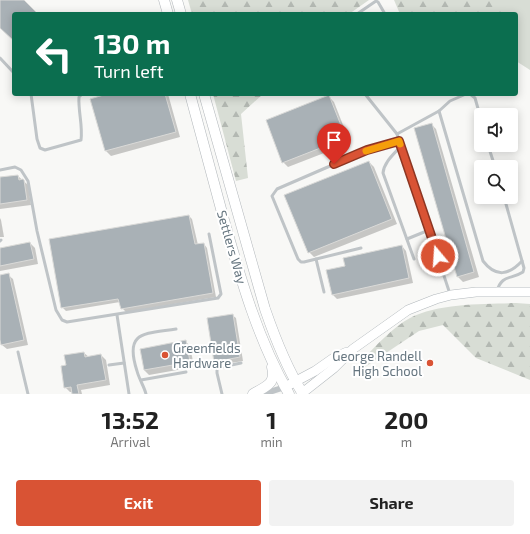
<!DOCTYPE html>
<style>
body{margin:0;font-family:"Exo 2",sans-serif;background:#f2f2f2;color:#222;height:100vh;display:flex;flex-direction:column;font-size:15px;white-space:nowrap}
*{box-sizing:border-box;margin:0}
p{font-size:13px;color:#767676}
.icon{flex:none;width:22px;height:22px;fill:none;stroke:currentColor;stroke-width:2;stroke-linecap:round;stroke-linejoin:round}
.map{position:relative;height:394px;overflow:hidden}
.sheet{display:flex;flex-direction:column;background:#fff;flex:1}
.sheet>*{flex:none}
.hud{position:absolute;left:12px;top:12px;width:506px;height:84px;border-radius:4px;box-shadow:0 2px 10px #0003;background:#0b6e4f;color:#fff;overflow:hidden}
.tools{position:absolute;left:474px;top:108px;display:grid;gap:8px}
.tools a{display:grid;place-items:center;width:44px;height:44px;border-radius:4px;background:#fff;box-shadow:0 2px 10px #0003;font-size:20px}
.pin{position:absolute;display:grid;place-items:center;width:34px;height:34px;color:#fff;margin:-41px -17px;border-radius:50% 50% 50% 0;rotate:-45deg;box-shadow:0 0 4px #0007}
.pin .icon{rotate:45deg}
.me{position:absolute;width:44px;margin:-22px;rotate:342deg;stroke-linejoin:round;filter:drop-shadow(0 0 3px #0008)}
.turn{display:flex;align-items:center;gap:14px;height:84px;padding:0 16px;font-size:18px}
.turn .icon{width:52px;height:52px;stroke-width:2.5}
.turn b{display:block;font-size:28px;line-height:34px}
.eta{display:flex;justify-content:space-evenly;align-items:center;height:68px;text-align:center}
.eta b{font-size:24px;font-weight:700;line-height:28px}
.cta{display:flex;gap:8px;margin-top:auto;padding:8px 16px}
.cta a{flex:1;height:46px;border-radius:4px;background:#d95334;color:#fff;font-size:16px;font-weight:700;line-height:46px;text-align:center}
.cta a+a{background:#f2f2f2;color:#222}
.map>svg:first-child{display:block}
.green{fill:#d8ddd5}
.forest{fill:url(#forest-firs)}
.shadow{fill:#0003}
.building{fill:#a9b1b6;stroke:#dadad8}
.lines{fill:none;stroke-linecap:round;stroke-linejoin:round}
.secondary-casing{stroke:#b2b8bc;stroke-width:10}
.primary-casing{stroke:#b3b8bc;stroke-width:11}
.lane{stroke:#bfc4c7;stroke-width:3}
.street{stroke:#bfc4c7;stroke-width:6}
.secondary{stroke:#fff;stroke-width:9}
.primary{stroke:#fff;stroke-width:10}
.route-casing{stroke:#8d3622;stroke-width:10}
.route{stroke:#d95334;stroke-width:7}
.slow{stroke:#f59e0b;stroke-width:7}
.poi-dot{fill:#d95334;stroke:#fff;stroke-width:1.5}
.labels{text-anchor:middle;stroke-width:4;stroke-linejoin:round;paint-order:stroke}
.street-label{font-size:13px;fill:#65757f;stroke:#fff}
.poi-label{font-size:13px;fill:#65757f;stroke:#fff;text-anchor:start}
</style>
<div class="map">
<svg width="530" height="394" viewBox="0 0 530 394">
<defs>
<pattern id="forest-firs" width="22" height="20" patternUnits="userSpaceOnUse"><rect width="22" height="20" fill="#d8ddd5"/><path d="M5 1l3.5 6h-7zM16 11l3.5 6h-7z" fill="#b3b8b2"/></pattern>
</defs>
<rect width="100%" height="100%" fill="#f8f8f6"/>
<polygon class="green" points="494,0 530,0 530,70 516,61 516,14 495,14"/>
<g class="forest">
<polygon points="188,0 369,0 349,14 192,14"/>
<polygon points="394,0 501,0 501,14 400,14"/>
<polygon points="213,94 263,94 241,114 248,178 236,181"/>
<path d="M516 303 530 304V380L476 358 443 325 419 331 362 369V360C375 347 393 327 410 318 438 303 484 304 516 303Z"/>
</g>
<g class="shadow">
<polygon points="111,94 168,94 180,137 111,156 106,151 92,99"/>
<polygon points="329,97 334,102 350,143 288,167 283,162"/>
<polygon points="431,124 436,129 479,277 463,282 458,277"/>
<polygon points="369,162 374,167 397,224 314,257 309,252"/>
<polygon points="18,176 28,185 31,205 0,209 0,178"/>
<polygon points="189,216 192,219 198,245 204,244 207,248 216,297 126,312 122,308 120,302 66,311 62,307"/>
<polygon points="0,218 1,220 4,237 0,237"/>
<polygon points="30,243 35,248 38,264 0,271 0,249"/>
<polygon points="402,246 406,251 413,283 337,299 332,294"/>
<polygon points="8,275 13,279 28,345 7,349 2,345 0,336 0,276"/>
<polygon points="232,315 236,318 243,361 219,365 215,361"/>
<polygon points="185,341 190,346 194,367 149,375 144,370"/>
<polygon points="84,353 89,357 101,355 106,360 110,385 81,390 82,394 73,394 73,392 70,392 65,387 67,366"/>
</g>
<g class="building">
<polygon points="0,0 24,0 38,14 14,14 14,41 0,28"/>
<polygon points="107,94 165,94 176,132 105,151 90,99"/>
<polygon points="329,95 346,138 282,163 266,120"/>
<polygon points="432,123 474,272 457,277 414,128"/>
<polygon points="369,161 392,219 308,253 284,195"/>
<polygon points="18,175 19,180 23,179 24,180 27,200 0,204 0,177"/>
<polygon points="189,215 195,244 204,243 213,293 121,309 118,299 61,308 49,239"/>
<polygon points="30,242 34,259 0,266 0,248"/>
<polygon points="402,245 409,278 332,295 326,270 345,266 343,258"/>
<polygon points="9,273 24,340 1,345 0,340 0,275"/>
<polygon points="233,314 240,357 214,362 207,318"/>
<polygon points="186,340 190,362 144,370 140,349"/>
<polygon points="84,352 85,357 101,354 106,380 77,385 79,394 72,394 71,387 64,388 61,366 66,365 64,355"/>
</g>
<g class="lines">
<g class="secondary-casing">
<g id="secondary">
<polyline points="285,387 315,371 335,357 347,352"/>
<polyline points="301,394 334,368 353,349 408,310 436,299 451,295 476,292 530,292"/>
</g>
</g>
<g class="primary-casing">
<g id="primary">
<polyline points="164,0 168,14"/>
<polyline points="177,0 181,14"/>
<path d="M190 94C201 136 213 178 224 220 241 280 258 340 289 394"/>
<path d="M204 94 265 309C275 338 286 367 303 394"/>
<path d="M253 394C266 386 276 385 272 367"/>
</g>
</g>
<g class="lane">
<polyline points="357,14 376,1 378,2 385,14"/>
<polyline points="0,58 14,73"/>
<path d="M31 94 37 139 40 148 45 150 81 140C83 126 78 111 79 97L82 94"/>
<polyline points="365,94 397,134 450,294"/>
<path d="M439 111 483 261C496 278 509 275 522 261"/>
<polyline points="397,134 439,111 450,101 466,94 470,94 475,98 481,119"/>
<polyline points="488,145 495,167"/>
<path d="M401 146C394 154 384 162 383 173L414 259"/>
<polyline points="0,170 15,167 21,170 28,181 37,231 56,310 62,320 67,322 218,298 221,294 209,234"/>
<polyline points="407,239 429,230"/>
<polyline points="0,241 1,240"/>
<polyline points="361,248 304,262 301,262 298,259 272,196 277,189 367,150 399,141"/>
<polyline points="316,259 324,292"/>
<path d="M497 291C502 274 511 280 523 272L524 268 504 197"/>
<polyline points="117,315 129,394"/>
<polyline points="18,352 28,394"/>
<polyline points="109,365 124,363"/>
<polyline points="141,380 186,372"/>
<path d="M146 394C144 386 139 379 137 371 124 331 144 334 176 329"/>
<polyline points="222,394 217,373 217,368 241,363"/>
</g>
<polyline class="street" points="263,394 285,387"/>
<use href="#secondary" class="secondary"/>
<use href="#primary" class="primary"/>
</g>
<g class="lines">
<g class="route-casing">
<polyline id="route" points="334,164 367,150 399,141 438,256"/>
</g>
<use href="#route" class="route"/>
<polyline class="slow" points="366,151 399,141 400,144"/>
</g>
<g class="poi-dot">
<circle cx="165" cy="355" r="4"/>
<circle cx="430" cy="363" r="4"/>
</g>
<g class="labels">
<g class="street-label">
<text transform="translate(232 247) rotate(74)" y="5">Settlers Way</text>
</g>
<g class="poi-label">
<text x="173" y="353">Greenfields<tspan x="173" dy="15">Hardware</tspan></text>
<text x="422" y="361" text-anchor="end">George Randell<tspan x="422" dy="15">High School</tspan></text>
</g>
</g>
</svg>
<div class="tools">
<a><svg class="icon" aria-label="sound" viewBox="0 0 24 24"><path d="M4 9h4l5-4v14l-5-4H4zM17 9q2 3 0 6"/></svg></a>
<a><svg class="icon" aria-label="search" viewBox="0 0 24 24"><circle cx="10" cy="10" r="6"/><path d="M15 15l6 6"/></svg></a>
</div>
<div class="pin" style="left:334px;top:164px;background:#d93025"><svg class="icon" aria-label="arrive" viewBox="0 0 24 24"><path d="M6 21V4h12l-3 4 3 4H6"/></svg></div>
<svg class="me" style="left:438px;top:256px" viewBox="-20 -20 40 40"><circle r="17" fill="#d95334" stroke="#fff" stroke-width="3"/><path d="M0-11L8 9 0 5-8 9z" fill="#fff"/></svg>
<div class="hud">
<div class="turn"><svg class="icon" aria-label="left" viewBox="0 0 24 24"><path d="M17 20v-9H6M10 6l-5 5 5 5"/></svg><div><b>130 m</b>Turn left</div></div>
</div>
</div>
<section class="sheet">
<div class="eta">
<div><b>13:52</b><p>Arrival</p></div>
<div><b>1</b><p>min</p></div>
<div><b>200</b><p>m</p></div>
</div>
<div class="cta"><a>Exit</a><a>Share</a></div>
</section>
